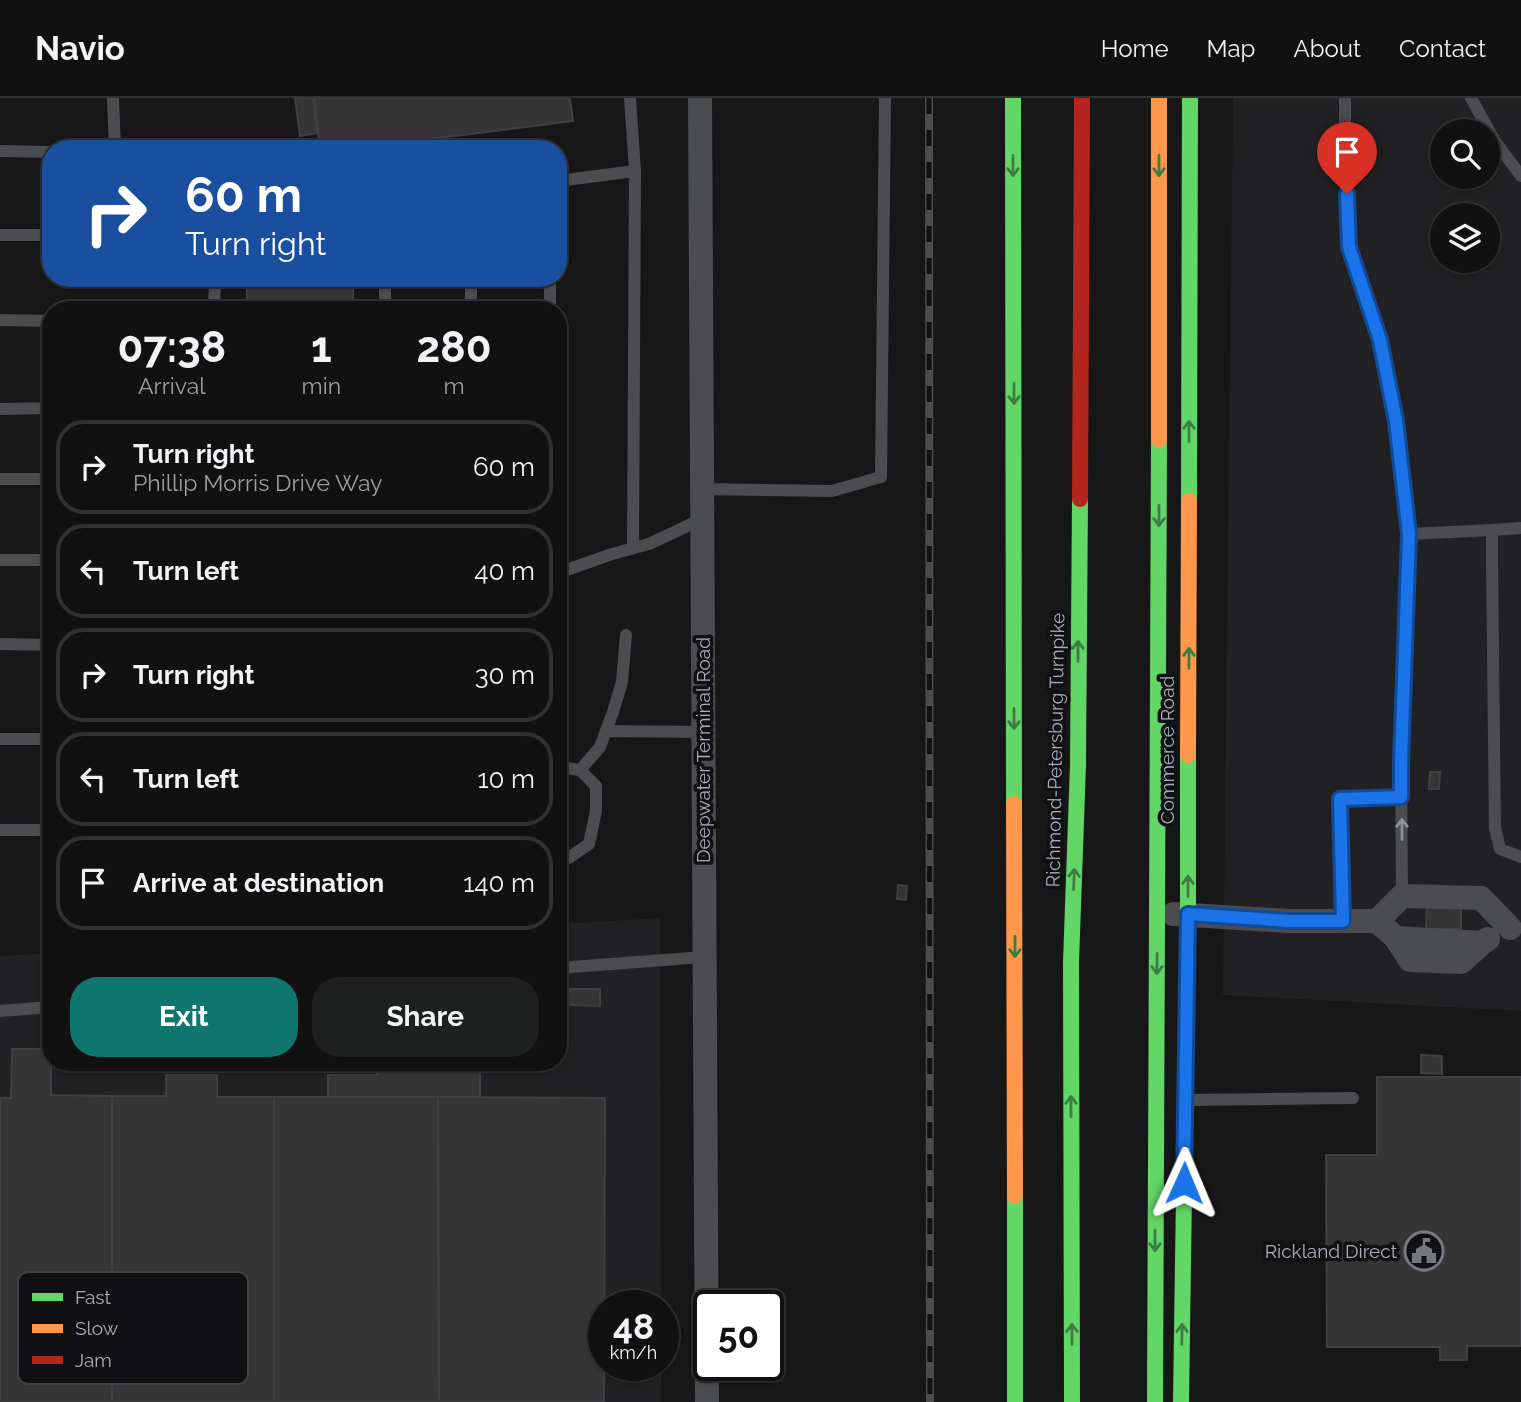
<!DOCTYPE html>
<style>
body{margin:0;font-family:Raleway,sans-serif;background:#1e1f1f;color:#f1f3f6;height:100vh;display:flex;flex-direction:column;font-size:26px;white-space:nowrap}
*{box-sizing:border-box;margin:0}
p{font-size:23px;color:#9c9d9f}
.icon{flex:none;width:38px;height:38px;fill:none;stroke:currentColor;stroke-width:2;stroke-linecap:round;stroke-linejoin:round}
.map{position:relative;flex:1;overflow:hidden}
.sheet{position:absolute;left:42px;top:203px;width:525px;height:770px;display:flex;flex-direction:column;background:#111;border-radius:28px;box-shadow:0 2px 5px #0004,0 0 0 2px #303131}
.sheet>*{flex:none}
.guide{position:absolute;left:42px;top:42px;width:525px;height:147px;border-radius:28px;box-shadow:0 2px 5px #0004,0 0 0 2px #303131;background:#1a4fa0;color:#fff;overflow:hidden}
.buttons{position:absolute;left:1430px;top:21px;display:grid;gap:14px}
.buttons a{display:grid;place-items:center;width:70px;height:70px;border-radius:50%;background:#111;box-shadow:0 2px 5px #0004,0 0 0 2px #303131;font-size:35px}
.speed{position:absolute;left:588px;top:1192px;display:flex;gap:14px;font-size:35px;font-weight:700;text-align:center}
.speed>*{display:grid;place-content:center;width:91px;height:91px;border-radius:50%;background:#111;box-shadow:0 2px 5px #0004,0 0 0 2px #303131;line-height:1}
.speed small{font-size:18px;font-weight:400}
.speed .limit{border:4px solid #111;border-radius:10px;background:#fff;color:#111}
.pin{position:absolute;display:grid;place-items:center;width:60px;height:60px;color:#fff;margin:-72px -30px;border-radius:50% 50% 50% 0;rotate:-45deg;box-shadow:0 0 7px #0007}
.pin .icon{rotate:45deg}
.me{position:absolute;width:77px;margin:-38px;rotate:1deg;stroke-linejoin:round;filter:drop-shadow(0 0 5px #0008)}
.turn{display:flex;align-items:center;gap:24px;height:147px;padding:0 28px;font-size:32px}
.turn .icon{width:91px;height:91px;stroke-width:2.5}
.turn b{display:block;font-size:49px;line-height:60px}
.eta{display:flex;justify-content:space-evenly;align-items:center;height:119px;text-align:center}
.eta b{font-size:42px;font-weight:700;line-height:49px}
.action{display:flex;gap:14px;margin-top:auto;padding:14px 28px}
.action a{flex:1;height:80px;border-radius:28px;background:#0f766e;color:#fff;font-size:28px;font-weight:700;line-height:80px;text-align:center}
.action a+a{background:#1e1f1f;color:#f1f3f6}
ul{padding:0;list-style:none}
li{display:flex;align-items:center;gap:21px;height:94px;margin:0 14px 10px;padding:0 14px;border:4px solid #303131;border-radius:28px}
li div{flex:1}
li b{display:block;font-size:26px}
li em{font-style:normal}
header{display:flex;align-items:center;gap:42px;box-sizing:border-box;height:98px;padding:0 35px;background:#111;border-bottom:2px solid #303131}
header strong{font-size:33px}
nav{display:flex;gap:38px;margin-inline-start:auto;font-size:24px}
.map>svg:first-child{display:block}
.built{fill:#212123;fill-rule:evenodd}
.building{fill:#353536;stroke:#3f4043;stroke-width:2}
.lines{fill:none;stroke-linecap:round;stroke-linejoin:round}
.lane{stroke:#4b4c50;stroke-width:12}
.street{stroke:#4b4c50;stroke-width:24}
.fast{stroke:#63d668;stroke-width:16}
.slow{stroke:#ff974d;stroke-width:16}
.jam{stroke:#b3261e;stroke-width:16}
.rail-casing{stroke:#4b4c4f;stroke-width:8}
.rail{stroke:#111113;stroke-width:5;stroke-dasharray:16;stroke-linecap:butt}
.oneway{stroke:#3e7d42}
.oneway2{stroke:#8c9099}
.route-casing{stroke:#114b97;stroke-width:18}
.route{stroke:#1a73e8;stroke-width:12}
.labels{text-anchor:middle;stroke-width:7;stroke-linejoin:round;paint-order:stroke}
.street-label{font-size:19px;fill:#a8adb8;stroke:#111113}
.poi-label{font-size:19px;fill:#a8adb8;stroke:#111113;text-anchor:end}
.key{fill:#111113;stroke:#3e4045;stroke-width:2}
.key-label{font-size:19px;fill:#a8adb8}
</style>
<header>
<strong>Navio</strong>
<nav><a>Home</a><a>Map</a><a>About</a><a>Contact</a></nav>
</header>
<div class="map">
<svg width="1521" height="1304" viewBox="0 0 1521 1304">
<rect width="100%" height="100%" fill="#171717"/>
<g class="built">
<path d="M1233 0H1521V913L1223 897ZM1442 33H1488V79H1442ZM1442 117H1488V163H1442Z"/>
<polygon points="660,820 661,1207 604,1208 604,1267 661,1267 661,1304 0,1304 0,858 51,855 51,964 558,964 558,826"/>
</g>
<g class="building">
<polygon points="295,0 313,0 317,35 300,38"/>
<polygon points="314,0 570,0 573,23 351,51 320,51"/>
<rect x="247" y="180" width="106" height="32"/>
<polygon points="1430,674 1440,674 1439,691 1429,691"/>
<polygon points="898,787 907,788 906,802 897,801"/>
<polygon points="1427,804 1461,805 1461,831 1426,831"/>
<polygon points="569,891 600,891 600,908 568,907"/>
<polygon points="12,951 51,951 51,997 112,998 112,1304 0,1304 0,1000 11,1000"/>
<polygon points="1421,957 1442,958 1442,976 1421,975"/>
<polygon points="378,964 480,964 480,999 328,999 328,977 377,977"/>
<polygon points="166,977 217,977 217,999 274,999 274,1304 112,1304 112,998 166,998"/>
<polygon points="1377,979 1521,979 1521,1248 1467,1248 1467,1262 1440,1262 1440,1249 1327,1249 1326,1057 1377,1057"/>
<polygon points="274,999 438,999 439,1304 274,1304"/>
<polygon points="438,999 605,1000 604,1304 439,1304"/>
</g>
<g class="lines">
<g class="lane">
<polyline points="113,0 115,51"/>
<polyline points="1345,0 1345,43 1349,149 1380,241 1396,323 1409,436"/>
<polyline points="1471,0 1494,42 1521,78"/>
<polyline points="0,53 51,54"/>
<polyline points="558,83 635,73 630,0"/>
<polyline points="0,137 51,137"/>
<polyline points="550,180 550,212"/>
<polyline points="214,212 215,180"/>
<polyline points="385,212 385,180"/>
<polyline points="471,212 471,180"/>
<polyline points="0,222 51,223"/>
<polyline points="0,311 51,310"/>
<polyline points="0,381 51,381"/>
<polyline points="702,391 832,393 881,379 885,0"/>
<polyline points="1521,430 1492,432 1492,464 1495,730 1500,751 1521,759"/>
<polyline points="633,450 635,73"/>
<polyline points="0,462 51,462"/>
<polyline points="558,475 612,456 649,446 702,421"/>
<polyline points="0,546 51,547"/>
<polyline points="606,633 703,634"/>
<polyline points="0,641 51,641"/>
<polyline points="558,669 580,672 596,688 596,713 589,746 567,761 558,761"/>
<polyline points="580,672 600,649 613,614 622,584 626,537"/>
<polyline points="0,732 51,732"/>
<polyline points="1402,798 1401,664 1409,436 1492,432"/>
<polyline points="1343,823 1340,701 1401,699"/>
<polyline points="558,870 704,859"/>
<polyline points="0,913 51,909"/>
<polyline points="1187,1002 1353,1000"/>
</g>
<g class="street">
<polyline points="700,0 707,1304"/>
<polyline points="1173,816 1289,823 1377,823 1396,840 1482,845"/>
<polyline points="1377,823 1402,798 1481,800 1510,830"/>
<polyline points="1396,840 1410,862 1461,864 1482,845 1488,841"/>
</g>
<g class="fast">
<polyline points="1013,0 1014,706"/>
<polyline points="1189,403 1190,0"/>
<polyline points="1015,1098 1015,1304"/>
<polyline points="1072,1304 1071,864 1078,667 1080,401"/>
<polyline points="1155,1304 1159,342"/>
<polyline points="1181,1304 1188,816 1188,657"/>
</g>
<g class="slow">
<polyline points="1159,342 1159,0"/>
<polyline points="1188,657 1189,403"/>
<polyline points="1014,706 1015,1098"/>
</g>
<polyline class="jam" points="1080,401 1082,0"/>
<g class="rail-casing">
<polyline id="rail" points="929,0 930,1304"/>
</g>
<use href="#rail" class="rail"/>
</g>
<defs><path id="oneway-shaft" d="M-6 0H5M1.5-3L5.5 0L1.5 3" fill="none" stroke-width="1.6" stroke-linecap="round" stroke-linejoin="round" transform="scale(1.75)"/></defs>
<g class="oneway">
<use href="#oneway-shaft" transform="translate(1013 68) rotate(90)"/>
<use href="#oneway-shaft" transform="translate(1159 68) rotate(90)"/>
<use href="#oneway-shaft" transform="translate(1014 296) rotate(90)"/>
<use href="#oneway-shaft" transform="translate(1189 333) rotate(-90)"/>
<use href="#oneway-shaft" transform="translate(1159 418) rotate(90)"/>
<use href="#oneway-shaft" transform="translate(1078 553) rotate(-90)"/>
<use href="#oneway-shaft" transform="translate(1189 560) rotate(-90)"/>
<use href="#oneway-shaft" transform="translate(1014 621) rotate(90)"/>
<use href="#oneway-shaft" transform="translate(1074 781) rotate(-88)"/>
<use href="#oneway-shaft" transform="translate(1188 788) rotate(-90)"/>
<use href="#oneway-shaft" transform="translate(1015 849) rotate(90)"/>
<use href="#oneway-shaft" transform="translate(1157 866) rotate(91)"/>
<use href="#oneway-shaft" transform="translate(1071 1008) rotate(-90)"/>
<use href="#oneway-shaft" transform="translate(1155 1143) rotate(90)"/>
<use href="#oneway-shaft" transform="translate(1072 1236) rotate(-90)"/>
<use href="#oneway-shaft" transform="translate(1182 1236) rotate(-89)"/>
</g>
<use class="oneway2" href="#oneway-shaft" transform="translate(1402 731) rotate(-90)"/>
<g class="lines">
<g class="route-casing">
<polyline id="route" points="1184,1085 1188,816 1289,823 1343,823 1340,701 1401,699 1401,664 1409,436 1396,323 1380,242 1349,149 1347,96"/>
</g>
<use href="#route" class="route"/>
</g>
<defs>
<g id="civic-ring" transform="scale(2.0125)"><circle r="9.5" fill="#111113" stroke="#757880" stroke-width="1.5"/><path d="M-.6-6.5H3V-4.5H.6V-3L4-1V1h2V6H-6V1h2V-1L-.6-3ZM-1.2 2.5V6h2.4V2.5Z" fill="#757880"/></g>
</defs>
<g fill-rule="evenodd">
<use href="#civic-ring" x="1424" y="1153"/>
</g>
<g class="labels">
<g class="street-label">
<text transform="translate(703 652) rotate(-90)" y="7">Deepwater Terminal Road</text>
<text transform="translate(1055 652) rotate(-89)" y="7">Richmond-Petersburg Turnpike</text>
<text transform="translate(1167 652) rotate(-90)" y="7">Commerce Road</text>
</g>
<g class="poi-label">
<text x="1397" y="1160">Rickland Direct</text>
</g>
</g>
<rect x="18" y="1174" width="230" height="112" rx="10" class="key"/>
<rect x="32" y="1195" width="31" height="8" fill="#63d668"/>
<rect x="32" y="1226" width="31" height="9" fill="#ff974d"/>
<rect x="32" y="1258" width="31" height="8" fill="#b3261e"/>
<g class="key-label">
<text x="75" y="1206">Fast</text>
<text x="75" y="1237">Slow</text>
<text x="75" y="1269">Jam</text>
</g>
</svg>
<div class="buttons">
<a><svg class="icon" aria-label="search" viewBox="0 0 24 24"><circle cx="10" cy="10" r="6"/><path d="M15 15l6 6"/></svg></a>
<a><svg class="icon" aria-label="layers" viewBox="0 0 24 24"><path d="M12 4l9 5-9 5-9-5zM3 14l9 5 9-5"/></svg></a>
</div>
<div class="speed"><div>48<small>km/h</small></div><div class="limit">50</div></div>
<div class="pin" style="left:1347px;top:96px;background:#d93025"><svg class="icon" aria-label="arrive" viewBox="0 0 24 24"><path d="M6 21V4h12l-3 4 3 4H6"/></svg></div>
<svg class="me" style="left:1184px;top:1085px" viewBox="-20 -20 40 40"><path d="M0-17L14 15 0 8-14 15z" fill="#1a73e8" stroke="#fff" stroke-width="4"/></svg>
<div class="guide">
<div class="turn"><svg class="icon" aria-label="right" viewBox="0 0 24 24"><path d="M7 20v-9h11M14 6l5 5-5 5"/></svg><div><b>60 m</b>Turn right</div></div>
</div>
<section class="sheet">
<div class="eta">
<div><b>07:38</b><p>Arrival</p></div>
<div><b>1</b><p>min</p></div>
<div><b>280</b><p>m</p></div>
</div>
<ul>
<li><svg class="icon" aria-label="right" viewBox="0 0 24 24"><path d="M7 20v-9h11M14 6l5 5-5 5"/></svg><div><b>Turn right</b><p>Phillip Morris Drive Way</p></div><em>60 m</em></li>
<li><svg class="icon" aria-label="left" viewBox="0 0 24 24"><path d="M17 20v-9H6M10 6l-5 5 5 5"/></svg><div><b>Turn left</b></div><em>40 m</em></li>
<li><svg class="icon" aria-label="right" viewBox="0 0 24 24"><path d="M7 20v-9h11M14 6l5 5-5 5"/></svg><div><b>Turn right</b></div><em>30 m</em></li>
<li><svg class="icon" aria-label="left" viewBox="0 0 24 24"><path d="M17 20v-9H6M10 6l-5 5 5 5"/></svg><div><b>Turn left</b></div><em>10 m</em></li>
<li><svg class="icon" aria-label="arrive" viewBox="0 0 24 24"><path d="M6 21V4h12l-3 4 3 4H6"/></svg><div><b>Arrive at destination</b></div><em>140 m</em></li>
</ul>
<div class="action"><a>Exit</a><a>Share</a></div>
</section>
</div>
